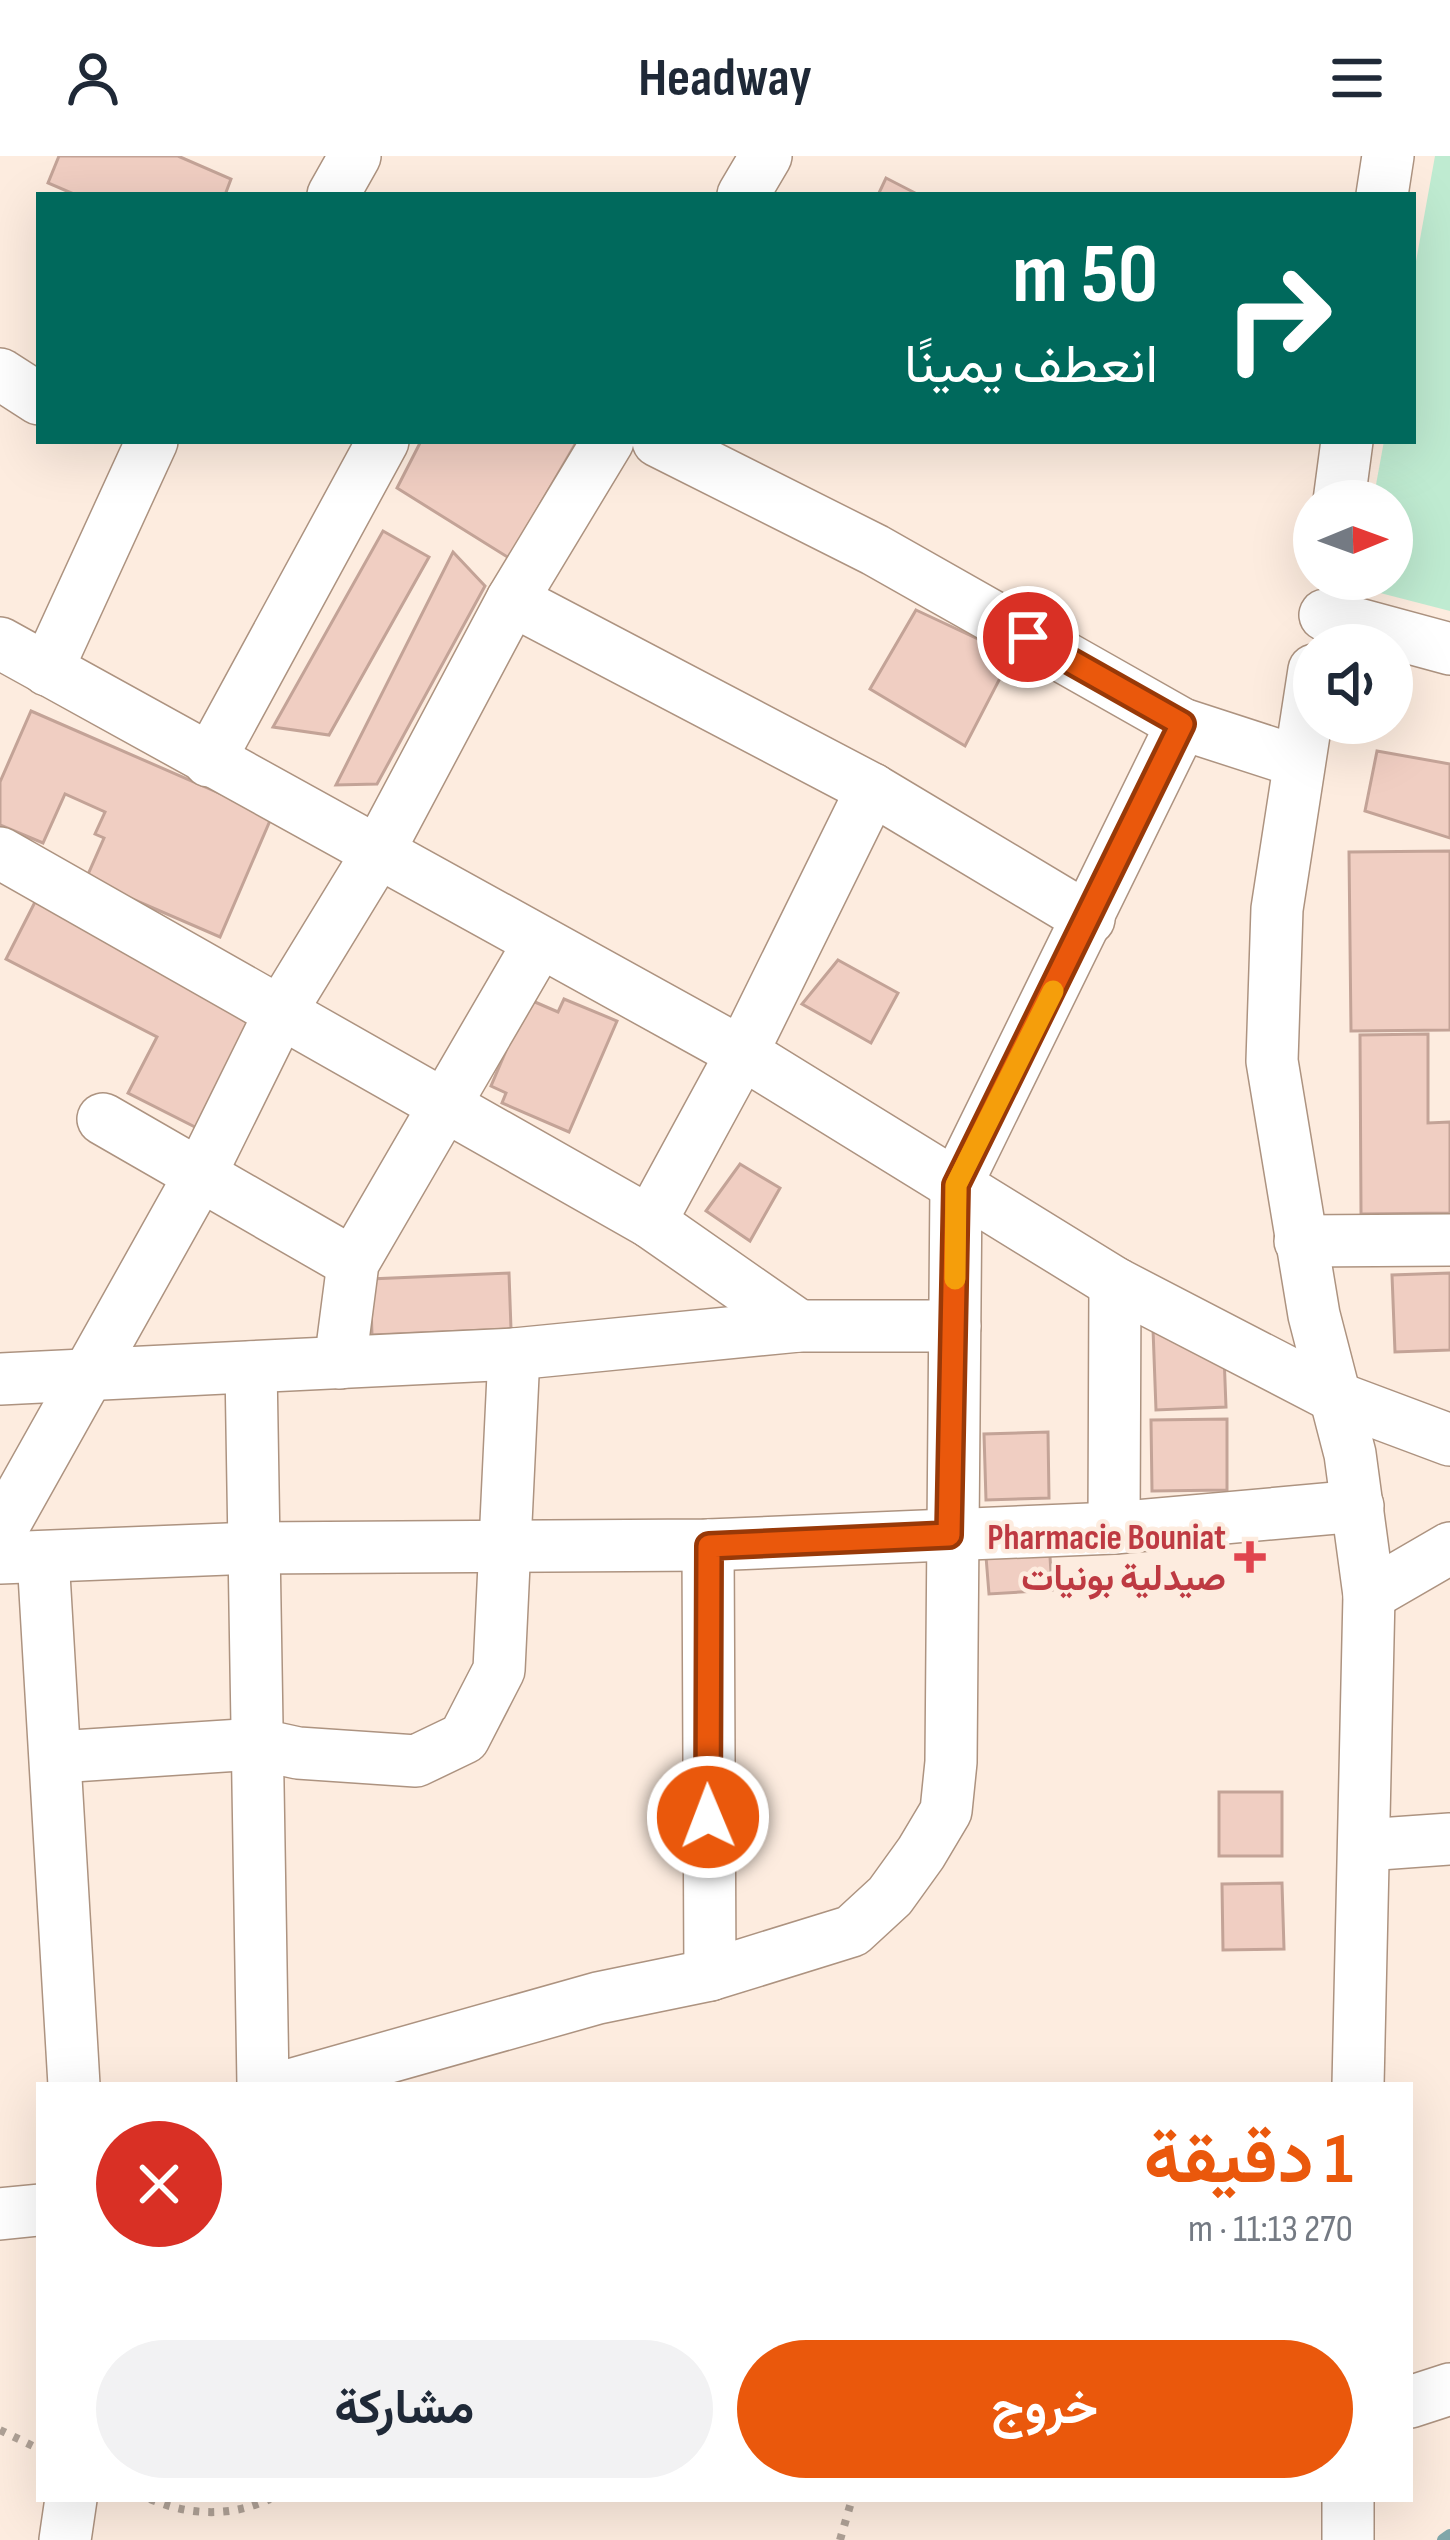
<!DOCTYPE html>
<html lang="ar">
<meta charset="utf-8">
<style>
body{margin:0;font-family:"Sofia Sans Condensed",Vazirmatn,sans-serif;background:#f2f2f3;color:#1f2937;direction:rtl;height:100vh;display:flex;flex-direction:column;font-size:45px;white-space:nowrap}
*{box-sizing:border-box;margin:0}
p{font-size:39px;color:#747a83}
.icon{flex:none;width:66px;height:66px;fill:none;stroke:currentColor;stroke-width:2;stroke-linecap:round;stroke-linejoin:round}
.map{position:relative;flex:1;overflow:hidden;direction:ltr}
.side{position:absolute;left:36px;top:1926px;width:1377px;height:420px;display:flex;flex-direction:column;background:#fff;border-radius:0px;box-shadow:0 12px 48px #0002;direction:rtl}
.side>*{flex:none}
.hud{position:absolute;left:36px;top:36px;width:1380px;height:252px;border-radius:0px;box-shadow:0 12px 48px #0002;direction:rtl;background:#00695c;color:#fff;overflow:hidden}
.needle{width:78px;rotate:89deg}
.buttons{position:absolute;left:1293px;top:324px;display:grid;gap:24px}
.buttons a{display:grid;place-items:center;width:120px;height:120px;border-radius:50%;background:#fff;box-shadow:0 12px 48px #0002;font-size:60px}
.pin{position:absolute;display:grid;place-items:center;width:102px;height:102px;color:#fff;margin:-51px;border:6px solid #fff;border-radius:50%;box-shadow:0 3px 12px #0007}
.me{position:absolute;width:132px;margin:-66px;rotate:359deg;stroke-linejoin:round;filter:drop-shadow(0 0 9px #0008)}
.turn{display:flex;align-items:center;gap:42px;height:252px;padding:0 60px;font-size:54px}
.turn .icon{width:156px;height:156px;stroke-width:2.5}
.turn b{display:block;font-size:84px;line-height:102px}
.round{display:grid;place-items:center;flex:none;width:126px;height:126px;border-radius:63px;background:#f2f2f3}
.head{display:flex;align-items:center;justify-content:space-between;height:204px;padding:0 60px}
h1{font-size:72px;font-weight:700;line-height:90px;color:#ea580c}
.cta{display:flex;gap:24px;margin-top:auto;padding:24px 60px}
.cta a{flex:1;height:138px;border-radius:72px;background:#ea580c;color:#fff;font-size:48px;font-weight:700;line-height:138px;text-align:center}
.cta a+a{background:#f2f2f3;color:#1f2937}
header{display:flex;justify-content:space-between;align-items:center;height:156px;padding:0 60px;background:#fff;font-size:54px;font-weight:700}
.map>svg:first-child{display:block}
.green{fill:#bfebd1}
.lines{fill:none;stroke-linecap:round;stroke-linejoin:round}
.stream{stroke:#80a6a9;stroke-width:12}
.building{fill:#f0cec2;stroke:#c3a397;stroke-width:3}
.minor-casing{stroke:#ad9380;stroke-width:54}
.path{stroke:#afa196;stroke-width:8;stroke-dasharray:6 9;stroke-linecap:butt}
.minor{stroke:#fff;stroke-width:51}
.route-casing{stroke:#983908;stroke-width:30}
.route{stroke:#ea580c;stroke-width:21}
.slow{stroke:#f59e0b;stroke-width:21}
.health-dot{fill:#e0444e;stroke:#fdecdf;stroke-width:4.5}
.labels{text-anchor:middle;stroke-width:9;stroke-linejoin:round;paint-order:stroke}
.health-label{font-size:36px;font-weight:bold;fill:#be3a42;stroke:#fdecdf;text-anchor:end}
</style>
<header><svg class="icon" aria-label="menu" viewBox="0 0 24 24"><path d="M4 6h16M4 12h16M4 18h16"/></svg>Headway<svg class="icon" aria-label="person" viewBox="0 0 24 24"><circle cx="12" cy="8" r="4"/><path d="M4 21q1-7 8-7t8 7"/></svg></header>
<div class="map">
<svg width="1450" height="2384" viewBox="0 0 1450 2384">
<rect width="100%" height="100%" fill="#fdecdf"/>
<polygon class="green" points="1435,0 1450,0 1450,455 1357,431 1359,423 1392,423 1392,345 1373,345 1384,285 1413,285 1413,122"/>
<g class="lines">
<polyline class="stream" points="1443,2384 1450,2379"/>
</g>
<g class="building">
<polygon points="59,0 178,0 231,23 225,39 76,39 48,27"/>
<polygon points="886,22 919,39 878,39"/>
<polygon points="421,285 577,285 509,402 397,332"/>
<polygon points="383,375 429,401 329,579 273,571"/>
<polygon points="453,396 485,430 377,628 336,629"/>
<polygon points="916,454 1012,499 965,590 870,533"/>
<polygon points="31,555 272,660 220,781 86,723 104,682 95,678 105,656 65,638 43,687 0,669 0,626"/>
<polygon points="1377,595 1450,608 1450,682 1365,655"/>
<polygon points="1450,695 1450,874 1351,875 1349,696"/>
<polygon points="35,746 256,859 197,972 128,937 157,881 6,803"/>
<polygon points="838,804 898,837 871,887 802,848"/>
<polygon points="528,843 558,856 564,843 617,865 569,976 502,947 506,937 491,930"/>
<polygon points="1428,878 1428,967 1450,966 1450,1057 1361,1058 1360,879"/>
<polygon points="740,1008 780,1032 750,1085 706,1055"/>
<polygon points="509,1117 511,1173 372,1179 370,1123"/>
<polygon points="1450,1117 1450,1194 1395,1196 1392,1119"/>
<polygon points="1153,1173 1224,1199 1226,1251 1156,1254"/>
<polygon points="1227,1263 1227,1334 1152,1335 1151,1264"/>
<polygon points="1048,1276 1049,1342 986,1344 984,1278"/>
<polygon points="1049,1384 1052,1434 989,1438 985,1388"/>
<rect x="1219" y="1636" width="63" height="64"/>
<polygon points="1282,1727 1284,1793 1223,1794 1222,1728"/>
</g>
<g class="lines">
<g class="minor-casing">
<g id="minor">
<polyline points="333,39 355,0"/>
<polyline points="743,39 766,0"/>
<polyline points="1382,39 1388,0"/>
<polyline points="0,218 39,243"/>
<polyline points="658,285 875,394 1182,568 1296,605"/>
<polyline points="1339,345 1347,285"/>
<polyline points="512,444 872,633 1089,763"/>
<polyline points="1325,459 1450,493"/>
<polyline points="0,487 742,897 1115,1127 1335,1241 1450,1284"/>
<polyline points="47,514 152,285"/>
<polyline points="1314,514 1277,753 1272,905 1314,1159 1350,1298 1369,1439 1358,1929"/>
<polyline points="209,605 383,285"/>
<polyline points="0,697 650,1066 799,1170"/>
<polyline points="103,963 353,1107"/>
<polyline points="650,1066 742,897 872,633"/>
<polyline points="1300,1085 1450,1084"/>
<polyline points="340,1207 353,1107 539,787"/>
<polyline points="251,1211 263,1929"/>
<polyline points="0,1223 514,1198 799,1170 955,1170"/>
<polyline points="1114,1372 1115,1127"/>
<polyline points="0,1376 200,1019 281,855 377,698 512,444 608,285"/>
<polyline points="43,1401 74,1929"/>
<polyline points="0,1402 253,1392 708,1389 1114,1372 1358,1350"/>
<polyline points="1369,1439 1450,1392"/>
<polyline points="57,1601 257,1588 298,1597 416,1605 464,1582 499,1514 514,1198"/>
<polyline points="1365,1689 1450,1683"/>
<polyline points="710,1819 852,1775 890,1740 921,1697 946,1655 951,1606 956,1029 1182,568"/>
<polyline points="290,1929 598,1842 710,1819 708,1389"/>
<polyline points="0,2058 39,2054"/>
<polyline points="1410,2246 1450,2233"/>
<polyline points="1348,2343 1348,2384"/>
<polyline points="65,2384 71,2343"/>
</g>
</g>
<g class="path">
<polyline points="0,2274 39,2293"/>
<path d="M150 2343C190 2360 231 2361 270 2343"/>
<polyline points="840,2384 852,2343"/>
</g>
<use href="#minor" class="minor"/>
</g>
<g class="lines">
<g class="route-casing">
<polyline id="route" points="708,1661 709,1390 949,1379 956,1029 1182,568 1028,481"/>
</g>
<use href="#route" class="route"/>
<polyline class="slow" points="955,1123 956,1029 1053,835"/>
</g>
<path class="health-dot" d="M1244 1383h12v12h12v12h-12v12h-12v-12h-12v-12h12z"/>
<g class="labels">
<g class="health-label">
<text x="1226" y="1393">Pharmacie Bouniat<tspan x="1226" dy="41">صيدلية بونيات</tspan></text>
</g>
</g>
</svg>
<div class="buttons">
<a><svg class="needle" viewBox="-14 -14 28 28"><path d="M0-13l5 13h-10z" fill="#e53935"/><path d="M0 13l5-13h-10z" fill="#747a83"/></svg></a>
<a><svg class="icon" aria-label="sound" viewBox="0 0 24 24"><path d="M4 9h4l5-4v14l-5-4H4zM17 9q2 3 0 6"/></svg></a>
</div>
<div class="pin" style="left:1028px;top:481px;background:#d93025"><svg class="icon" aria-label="arrive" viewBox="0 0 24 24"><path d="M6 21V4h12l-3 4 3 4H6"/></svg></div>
<svg class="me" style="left:708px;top:1661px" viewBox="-20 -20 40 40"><circle r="17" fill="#ea580c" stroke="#fff" stroke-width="3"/><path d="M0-11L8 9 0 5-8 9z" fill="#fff"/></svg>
<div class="hud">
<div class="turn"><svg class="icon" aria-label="right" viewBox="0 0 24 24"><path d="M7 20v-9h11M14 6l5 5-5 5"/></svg><div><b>50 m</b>انعطف يمينًا</div></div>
</div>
<section class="side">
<div class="head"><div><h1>1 دقيقة</h1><p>270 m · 11:13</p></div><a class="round" style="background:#d93025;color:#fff"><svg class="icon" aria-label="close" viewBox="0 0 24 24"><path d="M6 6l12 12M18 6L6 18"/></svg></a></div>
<div class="cta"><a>خروج</a><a>مشاركة</a></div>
</section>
</div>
